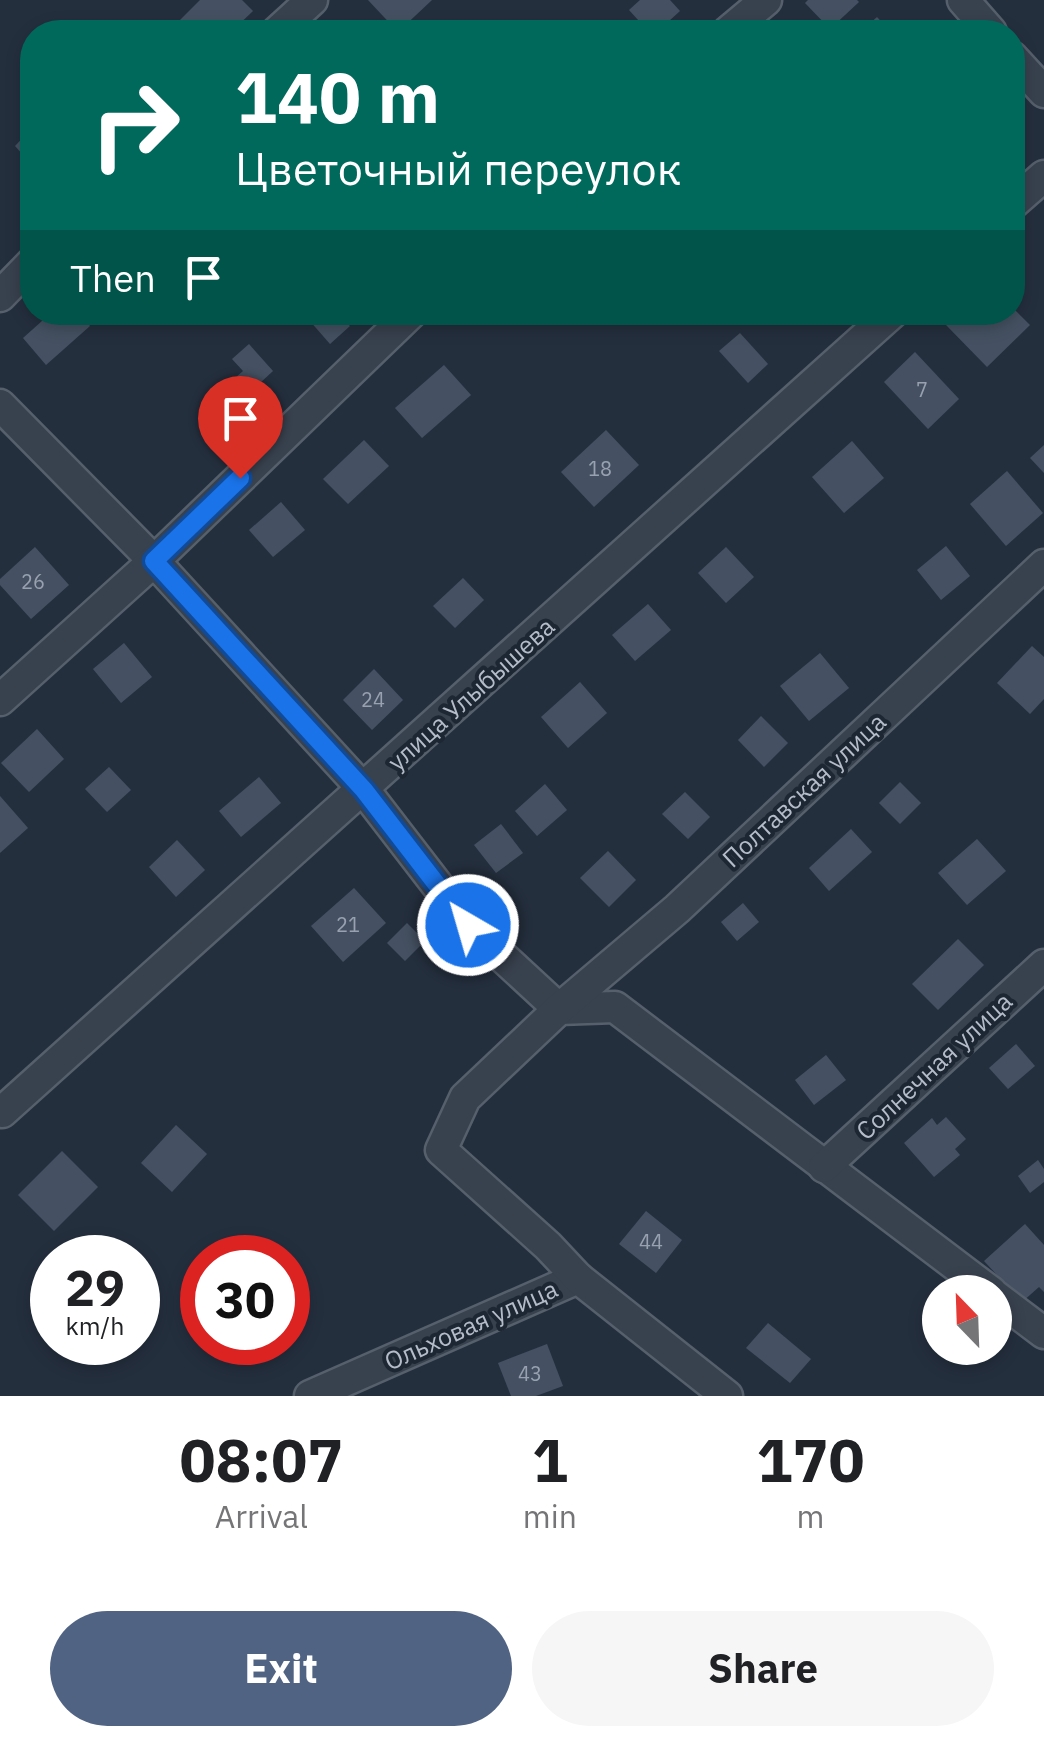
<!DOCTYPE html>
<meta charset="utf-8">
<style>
body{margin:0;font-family:"IBM Plex Sans",sans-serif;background:#f6f6f6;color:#202124;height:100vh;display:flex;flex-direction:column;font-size:38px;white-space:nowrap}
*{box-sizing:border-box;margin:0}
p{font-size:32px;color:#757577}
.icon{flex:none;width:55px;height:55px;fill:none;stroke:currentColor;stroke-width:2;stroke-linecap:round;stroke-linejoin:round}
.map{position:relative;height:1396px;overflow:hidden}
.panel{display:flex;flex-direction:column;background:#fff;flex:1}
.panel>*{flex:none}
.banner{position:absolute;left:20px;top:20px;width:1005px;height:305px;border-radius:40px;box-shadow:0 5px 15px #0003;background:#00695c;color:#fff;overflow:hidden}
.needle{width:65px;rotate:337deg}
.controls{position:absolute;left:922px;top:1275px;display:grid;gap:20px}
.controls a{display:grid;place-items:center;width:90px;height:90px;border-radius:50%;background:#fff;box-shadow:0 5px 15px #0003;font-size:50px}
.speed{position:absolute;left:30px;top:1235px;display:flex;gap:20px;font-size:50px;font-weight:700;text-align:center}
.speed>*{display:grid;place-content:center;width:130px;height:130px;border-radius:50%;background:#fff;box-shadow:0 5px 15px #0003;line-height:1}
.speed small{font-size:25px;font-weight:400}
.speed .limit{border:15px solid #d22;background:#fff;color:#111}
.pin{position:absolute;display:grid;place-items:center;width:85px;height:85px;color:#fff;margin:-102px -42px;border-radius:50% 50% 50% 0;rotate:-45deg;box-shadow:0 0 10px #0007}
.pin .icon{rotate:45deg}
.me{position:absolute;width:110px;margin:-55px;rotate:322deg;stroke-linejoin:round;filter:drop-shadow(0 0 8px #0008)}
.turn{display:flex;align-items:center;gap:35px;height:210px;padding:0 50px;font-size:45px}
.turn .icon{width:130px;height:130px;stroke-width:2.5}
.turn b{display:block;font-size:70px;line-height:85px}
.then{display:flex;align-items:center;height:95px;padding:0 50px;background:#0003;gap:20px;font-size:38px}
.eta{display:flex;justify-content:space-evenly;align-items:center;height:170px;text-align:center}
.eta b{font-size:60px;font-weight:700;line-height:70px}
.action{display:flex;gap:20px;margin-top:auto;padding:20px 50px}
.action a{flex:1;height:115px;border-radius:60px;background:#506383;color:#fff;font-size:40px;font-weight:700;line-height:115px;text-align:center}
.action a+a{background:#f6f6f6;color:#202124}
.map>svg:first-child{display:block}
.building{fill:#455162}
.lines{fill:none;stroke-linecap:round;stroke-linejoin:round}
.minor-casing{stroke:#565f6c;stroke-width:35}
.minor{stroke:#38414e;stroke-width:30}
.route-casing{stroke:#114b97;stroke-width:25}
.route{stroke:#1a73e8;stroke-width:18}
.labels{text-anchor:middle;stroke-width:8;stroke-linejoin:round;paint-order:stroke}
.number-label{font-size:20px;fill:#98a1af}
.street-label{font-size:25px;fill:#b4bcc9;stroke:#1d2633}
</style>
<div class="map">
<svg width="1044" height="1396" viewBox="0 0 1044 1396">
<rect width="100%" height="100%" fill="#242f3e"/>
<g class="building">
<polygon points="200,0 242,0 253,11 231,32 184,32 176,24"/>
<polygon points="368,0 432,0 398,32"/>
<polygon points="640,0 670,0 680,11 657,32 649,32 629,10"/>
<polygon points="808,0 857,0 859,2 830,29 805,3"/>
<polygon points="877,17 891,32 860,32"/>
<polygon points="32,128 32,165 15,146"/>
<polygon points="1012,307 1030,325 987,367 946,325 959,312 1012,312"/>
<polygon points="52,312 79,312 90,326 46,365 23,338"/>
<polygon points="302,312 344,312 340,316 350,326 330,344"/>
<polygon points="740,333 768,364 748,383 719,351"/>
<polygon points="249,344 273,371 259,384 271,398 245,421 219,392 243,371 232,359"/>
<polygon points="915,352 959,399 928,429 884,382"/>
<polygon points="444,365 471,395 422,438 395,408"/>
<polygon points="606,430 639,465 594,507 561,472"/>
<polygon points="364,440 389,466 348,504 323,479"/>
<polygon points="852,441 884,478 844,513 812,477"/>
<polygon points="1044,445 1044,473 1030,458"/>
<polygon points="1007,471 1043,513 1006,546 970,504"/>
<polygon points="281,502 305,530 273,557 249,530"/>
<polygon points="946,546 970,576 941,600 917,570"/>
<polygon points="35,547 69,585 31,619 0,585 0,579"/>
<polygon points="726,547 754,577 726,603 698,573"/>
<polygon points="463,578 484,600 455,628 433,606"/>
<polygon points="648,604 671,630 635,661 612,635"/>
<polygon points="124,643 152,677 121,703 93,669"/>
<polygon points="1032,646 1044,657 1044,699 1030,714 997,683"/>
<polygon points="820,653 849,688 809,721 780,686"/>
<polygon points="374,669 403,700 372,730 343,700"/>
<polygon points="580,682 607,713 568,748 541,717"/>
<polygon points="761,716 788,743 764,767 738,740"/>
<polygon points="37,729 64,759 29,792 1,763"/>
<polygon points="109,767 131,790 107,812 85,789"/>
<polygon points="259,777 281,803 241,837 219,811"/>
<polygon points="900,782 921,803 900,824 879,803"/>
<polygon points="545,784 567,810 537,836 515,811"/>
<polygon points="685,792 710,817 688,839 662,814"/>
<polygon points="0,796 28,828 0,853"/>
<polygon points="501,824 523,853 496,873 474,845"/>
<polygon points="851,829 872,852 829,891 809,868"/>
<polygon points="977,839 1006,871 967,905 938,873"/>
<polygon points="177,840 205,870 176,897 149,867"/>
<polygon points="608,851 636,880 609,907 580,878"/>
<polygon points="354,888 386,923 343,962 311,926"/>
<polygon points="743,903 759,922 737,941 721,922"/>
<polygon points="407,923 425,941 405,961 387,943"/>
<polygon points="958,939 984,965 938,1010 912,984"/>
<polygon points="1016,1044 1035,1066 1008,1089 989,1068"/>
<polygon points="826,1055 846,1080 814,1105 795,1080"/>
<polygon points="946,1117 966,1139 955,1149 960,1155 934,1177 904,1143 932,1118 937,1125"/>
<polygon points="176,1125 207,1154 172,1192 141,1163"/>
<polygon points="62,1151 98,1187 54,1231 18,1195"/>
<polygon points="1038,1160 1044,1169 1044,1182 1030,1193 1018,1176"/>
<polygon points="646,1211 682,1240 656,1273 619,1244"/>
<polygon points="1025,1224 1044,1245 1044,1292 1039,1287 1022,1302 984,1261"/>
<polygon points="768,1323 811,1359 790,1383 746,1348"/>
<polygon points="547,1344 563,1386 536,1396 511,1396 498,1363"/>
</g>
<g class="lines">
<g class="minor-casing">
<g id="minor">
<polyline points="963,0 991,32"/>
<polyline points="277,32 312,0"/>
<polyline points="728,32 766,0"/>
<polyline points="1012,57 1044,92"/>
<polyline points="1012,204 1044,176"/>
<polyline points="0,296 32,263"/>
<polyline points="0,405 154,561 364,790 468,925 559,1009 615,1007 991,1292"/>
<polyline points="0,700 154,561 412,312"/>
<polyline points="2,1112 893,312"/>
<polyline points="824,1167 1044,965"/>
<polyline points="995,1296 1044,1333"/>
<polyline points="310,1396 578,1278"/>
<polyline points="727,1396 578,1278 548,1246 441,1150 465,1098 559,1009 677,909 1044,565"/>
</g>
</g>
<use href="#minor" class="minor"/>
</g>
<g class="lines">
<g class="route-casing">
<polyline id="route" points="240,478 154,561 364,790 468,925"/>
</g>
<use href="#route" class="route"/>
</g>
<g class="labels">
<g class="number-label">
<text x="922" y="397">7</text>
<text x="600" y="476">18</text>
<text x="33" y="589">26</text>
<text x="373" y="707">24</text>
<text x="348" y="932">21</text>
<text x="651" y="1249">44</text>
<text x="530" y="1381">43</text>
</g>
<g class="street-label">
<text transform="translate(471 694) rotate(-42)" y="9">улица Улыбышева</text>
<text transform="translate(804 790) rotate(-43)" y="9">Полтавская улица</text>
<text transform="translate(934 1066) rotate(-43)" y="9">Солнечная улица</text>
<text transform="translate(471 1325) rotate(-24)" y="9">Ольховая улица</text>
</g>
</g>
</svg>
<div class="controls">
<a><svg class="needle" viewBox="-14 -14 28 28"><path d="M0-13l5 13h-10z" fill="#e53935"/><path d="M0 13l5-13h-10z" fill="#757577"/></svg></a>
</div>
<div class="speed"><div>29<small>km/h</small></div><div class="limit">30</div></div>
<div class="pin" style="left:240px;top:478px;background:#d93025"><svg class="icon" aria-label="arrive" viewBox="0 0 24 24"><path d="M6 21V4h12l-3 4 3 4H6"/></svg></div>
<svg class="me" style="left:468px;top:925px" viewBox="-20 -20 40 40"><circle r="17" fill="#1a73e8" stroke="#fff" stroke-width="3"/><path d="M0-11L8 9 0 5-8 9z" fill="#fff"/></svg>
<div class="banner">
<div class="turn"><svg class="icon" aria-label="right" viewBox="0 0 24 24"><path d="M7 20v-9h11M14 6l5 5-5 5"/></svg><div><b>140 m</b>Цветочный переулок</div></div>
<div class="then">Then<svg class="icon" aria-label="arrive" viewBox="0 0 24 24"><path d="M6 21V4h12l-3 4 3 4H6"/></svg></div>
</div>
</div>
<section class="panel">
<div class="eta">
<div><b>08:07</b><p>Arrival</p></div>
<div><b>1</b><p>min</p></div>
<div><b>170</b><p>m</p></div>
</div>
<div class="action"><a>Exit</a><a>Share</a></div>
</section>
